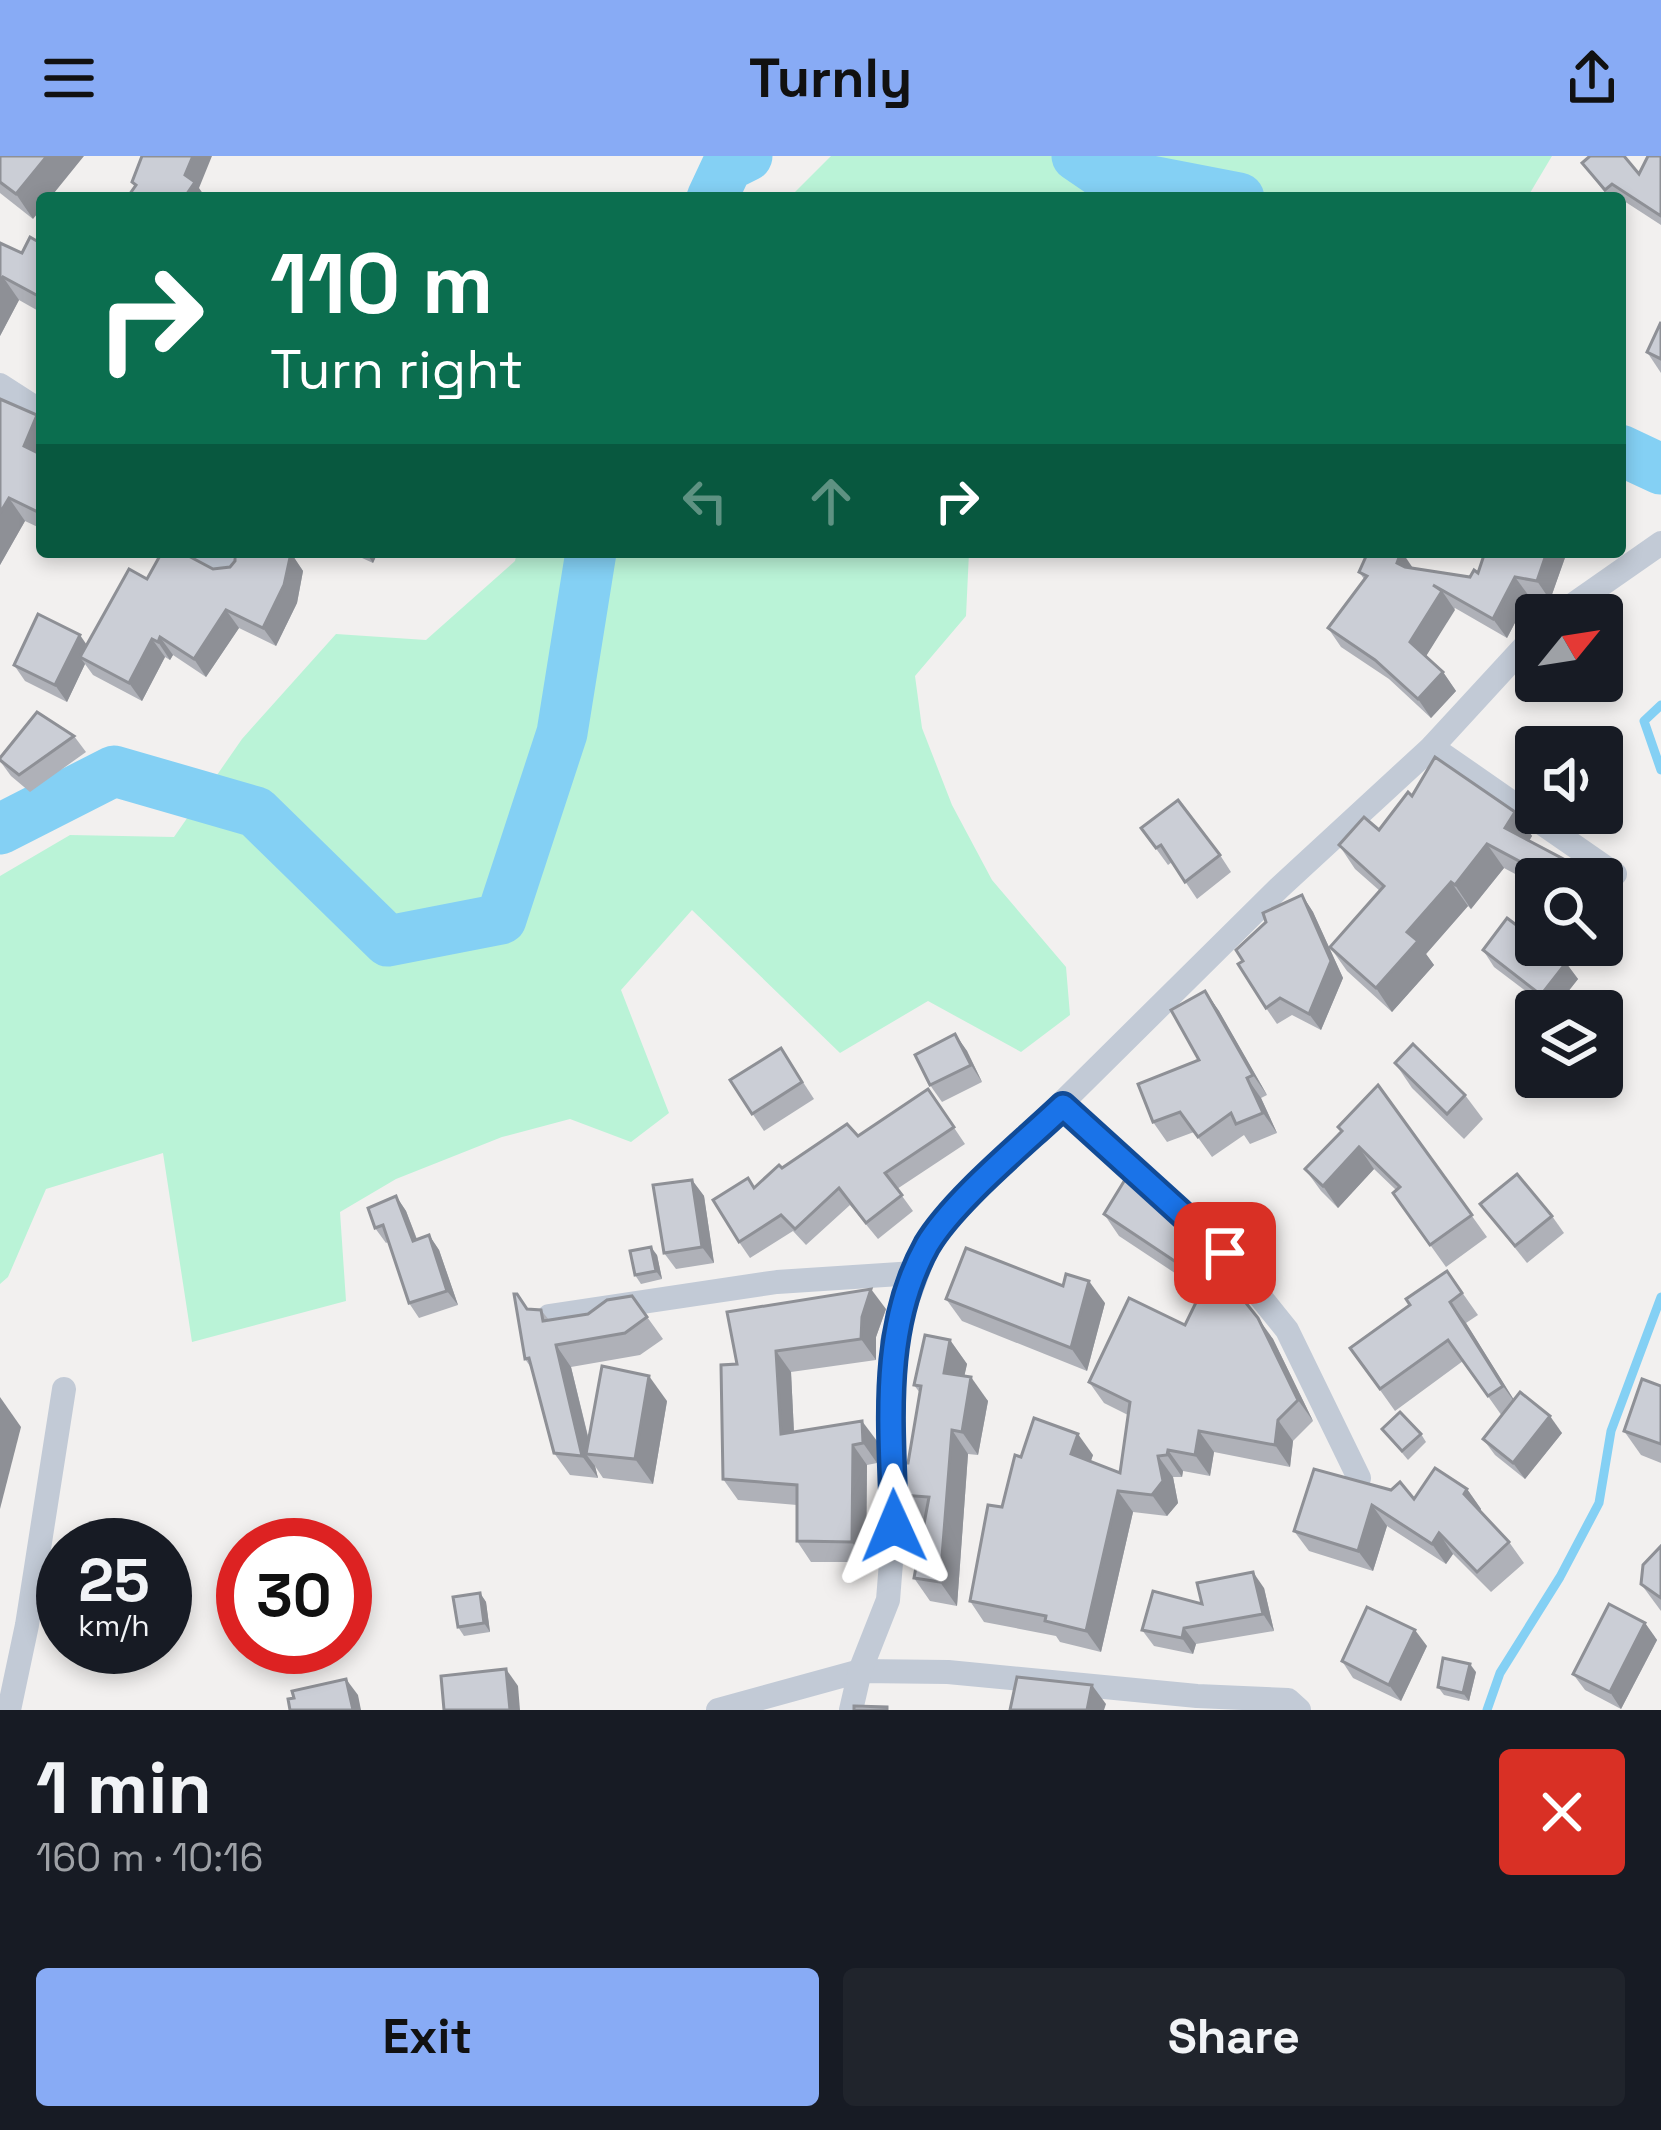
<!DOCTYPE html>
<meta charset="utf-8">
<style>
body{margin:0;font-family:"Space Grotesk",sans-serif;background:#20242c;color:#f1f3f6;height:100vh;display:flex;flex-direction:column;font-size:45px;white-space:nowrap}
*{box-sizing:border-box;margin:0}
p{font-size:39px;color:#9ea1a6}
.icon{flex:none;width:66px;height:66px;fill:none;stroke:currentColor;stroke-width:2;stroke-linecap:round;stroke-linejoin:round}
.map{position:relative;height:1554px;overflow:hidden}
.side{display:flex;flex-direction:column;background:#171b24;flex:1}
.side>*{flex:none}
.top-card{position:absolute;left:36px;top:36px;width:1590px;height:366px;border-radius:12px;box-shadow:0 6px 18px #0003;background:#0b6e4f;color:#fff;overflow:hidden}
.needle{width:78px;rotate:60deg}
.tools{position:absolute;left:1515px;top:438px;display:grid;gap:24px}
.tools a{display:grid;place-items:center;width:108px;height:108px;border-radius:12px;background:#171b24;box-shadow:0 6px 18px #0003;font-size:60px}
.speed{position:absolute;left:36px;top:1362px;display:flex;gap:24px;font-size:60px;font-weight:700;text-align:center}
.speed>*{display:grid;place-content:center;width:156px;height:156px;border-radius:50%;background:#171b24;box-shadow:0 6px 18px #0003;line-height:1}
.speed small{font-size:30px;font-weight:400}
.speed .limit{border:18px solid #d22;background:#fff;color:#111}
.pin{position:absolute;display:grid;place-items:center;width:102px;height:102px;color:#fff;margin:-51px;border-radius:24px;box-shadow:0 6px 18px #0006}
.me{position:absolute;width:132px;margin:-66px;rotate:359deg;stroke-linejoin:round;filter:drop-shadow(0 0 9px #0008)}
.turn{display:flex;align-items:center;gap:42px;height:252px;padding:0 36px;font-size:54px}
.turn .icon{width:156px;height:156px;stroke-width:2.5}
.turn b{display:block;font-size:84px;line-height:102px}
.lanes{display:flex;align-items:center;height:114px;padding:0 36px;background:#0003;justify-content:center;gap:60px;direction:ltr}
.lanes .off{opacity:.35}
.round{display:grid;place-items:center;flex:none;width:126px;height:126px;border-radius:12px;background:#20242c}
.overview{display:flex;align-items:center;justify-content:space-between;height:204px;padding:0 36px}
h1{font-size:72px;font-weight:600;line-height:90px}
.action{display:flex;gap:24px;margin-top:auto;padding:24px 36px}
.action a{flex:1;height:138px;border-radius:12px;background:#88abf5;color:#111;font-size:48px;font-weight:600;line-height:138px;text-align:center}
.action a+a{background:#20242c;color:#f1f3f6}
header{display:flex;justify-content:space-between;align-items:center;height:156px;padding:0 36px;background:#88abf5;color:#111;font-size:54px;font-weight:600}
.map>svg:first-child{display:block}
.green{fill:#baf3d7}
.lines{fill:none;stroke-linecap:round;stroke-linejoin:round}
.stream{stroke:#84d0f4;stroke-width:9}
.river{stroke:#84d0f4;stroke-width:51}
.minor{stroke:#c2cad6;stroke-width:24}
.wall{fill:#afb1b8}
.shaded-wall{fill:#8e9096}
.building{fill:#cbced6;stroke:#8e9096;stroke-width:3}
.route-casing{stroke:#114b97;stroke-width:30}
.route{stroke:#1a73e8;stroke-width:21}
</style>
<header><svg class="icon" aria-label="menu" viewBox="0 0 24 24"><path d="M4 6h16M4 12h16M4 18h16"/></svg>Turnly<svg class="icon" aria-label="share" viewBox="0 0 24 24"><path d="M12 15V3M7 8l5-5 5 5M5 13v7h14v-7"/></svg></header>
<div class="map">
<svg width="1661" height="1554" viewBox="0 0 1661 1554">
<rect width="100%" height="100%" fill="#f2f0ef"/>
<g class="green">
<polygon points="831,0 1552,0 1527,42 789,42"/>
<polygon points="517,396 969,396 966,460 915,520 922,572 952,649 992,724 1066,811 1070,859 1021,896 928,845 840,897 692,754 621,834 669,957 631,986 570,963 502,981 396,1023 340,1056 346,1145 192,1186 163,997 46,1033 8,1121 0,1128 0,720 70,679 174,681 242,583 336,478 426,484 515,405"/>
</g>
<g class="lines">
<g class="stream">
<polyline points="1661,549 1644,565 1661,614"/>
<polyline points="1487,1554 1500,1517 1560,1421 1599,1347 1611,1275 1661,1141"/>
</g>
<g class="river">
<polyline points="1077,0 1099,15 1239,42"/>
<polyline points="712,42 727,10 747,0"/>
<polyline points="1620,294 1661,313"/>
<polyline points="0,673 114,615 256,656 388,785 501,763 562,577 591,396"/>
</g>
<g class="minor">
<polyline points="0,229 42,256"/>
<polyline points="197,396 233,416"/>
<polyline points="1558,459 1661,387"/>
<polyline points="1432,591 1615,718"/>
<polyline points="1063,950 1225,1097 1287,1174 1359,1322"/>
<polyline points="549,1160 777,1126 915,1117"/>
<polyline points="9,1554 27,1469 64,1233"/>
<polyline points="718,1554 860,1515 948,1516 1197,1540 1288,1544 1299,1554"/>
<polyline points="851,1554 860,1515 888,1444 894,1369 892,1186 929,1086 982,1026 1279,732 1432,591 1536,478"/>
</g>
</g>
<g class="wall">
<polygon points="0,0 33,63 0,37"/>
<polygon points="1661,0 1661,69 1624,45 1620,48 1620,42 1609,42 1582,7 1639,18"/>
<polygon points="0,87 22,97 42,88 42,157 19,144 0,180"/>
<polygon points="1661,166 1661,217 1647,196"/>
<polygon points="0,243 42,266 42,373 25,365 0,409"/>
<polygon points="230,396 286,396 291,397 303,415 297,447 276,490 239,472 206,521 173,499 170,504 165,501 142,545 93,519 85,508 67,546 25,525 14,509 87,489 147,423 230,411 235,405 235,400"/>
<polygon points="349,396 378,396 373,407"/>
<polygon points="1485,396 1567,396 1550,444 1529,440 1507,482 1455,452 1426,500 1443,516 1456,535 1431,562 1389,523 1341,491 1328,472 1364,423 1359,416 1413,412 1470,421 1478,417"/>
<polygon points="74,580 86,596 30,636 11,620 0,605"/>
<polygon points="1412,640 1515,656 1532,680 1529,685 1586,715 1592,723 1536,723 1536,729 1504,712 1471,753 1468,750 1426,798 1434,809 1392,856 1347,815 1330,791 1380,735 1355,713 1339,689 1379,674"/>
<polygon points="1141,672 1220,699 1231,716 1197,743 1172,706 1168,709"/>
<polygon points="1302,739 1313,756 1343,822 1321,874 1292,859 1277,868 1266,852 1243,805"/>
<polygon points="1483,794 1566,807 1578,823 1552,855 1494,811"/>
<polygon points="1205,835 1219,855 1267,939 1261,942 1277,977 1250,988 1244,979 1212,1001 1194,976 1167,986 1153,966 1199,904"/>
<polygon points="955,878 967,895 982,926 942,946 930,929"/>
<polygon points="781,892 814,943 764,975 730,924"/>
<polygon points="1395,907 1465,939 1483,963 1464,983 1412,932"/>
<polygon points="1378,929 1487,1081 1446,1111 1393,1037 1396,1034 1374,1013 1338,1052 1321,1035 1305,1013 1341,975"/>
<polygon points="928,933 965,988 897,1033 913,1055 878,1083 850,1049 806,1089 793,1075 750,1102 739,1086 755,1031 782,1012 858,980"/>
<polygon points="1126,1022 1273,1183 1313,1265 1293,1285 1290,1311 1214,1296 1210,1320 1183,1315 1182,1321 1173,1321 1178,1347 1167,1360 1133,1356 1101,1496 1060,1486 1056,1480 984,1466 970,1445 1021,1301 1093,1299 1090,1306 1120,1317 1128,1259 1104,1247 1089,1226 1185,1169 1202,1135 1119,1080 1104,1058"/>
<polygon points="692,1024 704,1040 714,1107 676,1113 664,1097"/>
<polygon points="396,1040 406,1055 417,1083 429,1079 439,1094 458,1149 419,1162 409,1147 388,1086 386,1087 375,1072"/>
<polygon points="1480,1048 1552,1060 1564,1077 1527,1107"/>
<polygon points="657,1099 662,1123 641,1128 635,1119"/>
<polygon points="1447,1115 1478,1159 1466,1167 1514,1244 1562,1277 1525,1323 1495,1299 1483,1283 1502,1260 1463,1205 1395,1255 1350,1192 1410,1149"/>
<polygon points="632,1140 663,1183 640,1199 571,1211 589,1284 667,1245 653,1328 603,1322 595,1310 598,1322 570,1319 554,1297 532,1213 525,1203 528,1153 541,1154 549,1164 588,1158"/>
<polygon points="946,1143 1105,1147 1087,1215 962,1165"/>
<polygon points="886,1153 876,1181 876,1204 791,1216 794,1276 877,1285 877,1307 867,1309 866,1406 811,1406 797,1385 797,1349 738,1344 723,1323 737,1208"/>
<polygon points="950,1184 967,1208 964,1220 988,1245 978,1299 968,1298 957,1450 930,1445 914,1422 925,1363 918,1362 902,1339 920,1237 914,1229"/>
<polygon points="1661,1230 1661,1307 1641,1299 1624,1275"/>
<polygon points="1382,1273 1421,1278 1426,1286 1408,1304"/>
<polygon points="1314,1313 1414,1343 1467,1333 1481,1353 1480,1355 1509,1386 1524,1407 1491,1436 1453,1398 1446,1408 1387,1370 1373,1415 1309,1395 1294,1375"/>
<polygon points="1661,1390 1661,1455 1641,1428"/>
<polygon points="1264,1432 1274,1475 1196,1488 1193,1498 1154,1490 1142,1474 1202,1448"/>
<polygon points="480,1437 486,1446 490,1476 464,1480 458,1471"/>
<polygon points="1645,1467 1657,1484 1621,1553 1585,1534 1573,1518"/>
<polygon points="1427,1490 1401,1545 1353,1522 1342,1505"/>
<polygon points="1476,1516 1469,1545 1444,1539 1438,1531"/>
</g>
<g class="shaded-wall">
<polygon points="47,0 84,0 50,42 42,42 42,52 33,63 16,38"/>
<polygon points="193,0 212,0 199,32 206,42 184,42 185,19"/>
<polygon points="3,121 19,144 0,180 0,126"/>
<polygon points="37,259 42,266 42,308 24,290"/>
<polygon points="9,342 25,365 0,409 0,357"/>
<polygon points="368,396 378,396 373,407 367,398"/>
<polygon points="1402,396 1415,415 1397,407"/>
<polygon points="1547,396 1567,396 1550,444 1537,425"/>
<polygon points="291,397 303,415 297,447 276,490 263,472"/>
<polygon points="1515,421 1529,440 1507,482 1493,463"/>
<polygon points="1442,435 1455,454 1423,505 1410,486"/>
<polygon points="226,454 239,472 206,521 194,503"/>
<polygon points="80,479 91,495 80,501 85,508 67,546 55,529"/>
<polygon points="160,481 173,499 170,504 158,486"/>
<polygon points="152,483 165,501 142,545 129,527"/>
<polygon points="1443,516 1456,535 1431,562 1418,543"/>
<polygon points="1515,656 1532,680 1522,696 1505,672"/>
<polygon points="1487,688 1504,712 1471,753 1455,729"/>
<polygon points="1451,726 1468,750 1426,798 1434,809 1392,856 1376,832 1407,776"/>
<polygon points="1302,739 1313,756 1343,822 1321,874 1309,858"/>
<polygon points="1566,807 1578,823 1553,855 1541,839"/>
<polygon points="1205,835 1219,855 1267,939 1253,919"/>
<polygon points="955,878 967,895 982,926 971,909"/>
<polygon points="1247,922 1261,942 1277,977 1263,957"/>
<polygon points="1359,991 1374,1013 1338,1052 1323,1030"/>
<polygon points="692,1024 704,1040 714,1107 702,1091"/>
<polygon points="396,1040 406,1055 423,1100 413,1085"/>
<polygon points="429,1079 439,1094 458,1149 447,1135"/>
<polygon points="651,1091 657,1099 662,1123 656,1115"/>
<polygon points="1089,1125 1105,1147 1087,1215 1071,1192"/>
<polygon points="871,1133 886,1153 876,1181 876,1204 861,1183 862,1161"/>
<polygon points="1450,1146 1466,1167 1519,1252 1503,1230"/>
<polygon points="1258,1162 1273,1183 1313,1265 1298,1244"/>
<polygon points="950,1184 967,1208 960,1240 944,1217"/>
<polygon points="556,1189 571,1211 592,1298 586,1298 595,1310 598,1322 582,1300"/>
<polygon points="776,1195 791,1216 795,1298 781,1278"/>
<polygon points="649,1220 667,1245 653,1328 635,1303"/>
<polygon points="971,1221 988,1245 978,1299 962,1276"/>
<polygon points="0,1241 21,1271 0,1353"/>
<polygon points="1550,1260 1562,1277 1525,1323 1513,1307"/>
<polygon points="1278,1264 1293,1285 1290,1311 1275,1289"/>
<polygon points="862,1265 877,1285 877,1307 863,1287"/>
<polygon points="952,1274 968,1298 957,1450 940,1426"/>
<polygon points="1199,1275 1214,1296 1210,1320 1195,1299"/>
<polygon points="1078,1278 1093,1299 1086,1320 1071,1298"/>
<polygon points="853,1289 867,1309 866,1406 852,1386"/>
<polygon points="1168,1294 1183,1315 1182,1321 1167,1299"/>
<polygon points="1158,1300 1173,1321 1178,1347 1167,1360 1152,1339"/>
<polygon points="1467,1333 1481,1353 1478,1359 1464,1338"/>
<polygon points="1118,1335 1133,1356 1101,1496 1086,1475"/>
<polygon points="1372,1349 1387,1370 1373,1415 1358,1395"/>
<polygon points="1439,1377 1453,1398 1446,1408 1432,1388"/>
<polygon points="1253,1416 1264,1432 1274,1475 1263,1458"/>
<polygon points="480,1437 486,1446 490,1476 484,1467"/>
<polygon points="1645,1467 1657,1484 1621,1553 1610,1536"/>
<polygon points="1184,1472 1196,1488 1193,1498 1182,1482"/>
<polygon points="1415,1474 1427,1490 1401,1545 1389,1529"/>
<polygon points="1470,1508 1476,1516 1469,1545 1463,1537"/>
<polygon points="506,1513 518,1530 520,1554 510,1554"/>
<polygon points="346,1523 358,1539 361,1554 353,1554"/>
<polygon points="1092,1529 1106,1548 1104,1554 1087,1554"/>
</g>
<g class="building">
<polygon points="0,0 47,0 16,38 0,26"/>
<polygon points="142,0 193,0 185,19 195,26 184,42 127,42 136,29 132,26"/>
<polygon points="1590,0 1624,0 1639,18 1648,0 1661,0 1661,60 1612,28 1605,34 1582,7"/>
<polygon points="30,81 42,88 42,142 3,121 0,126 0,87 22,97"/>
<polygon points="1661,166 1661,203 1647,196"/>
<polygon points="0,243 37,259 24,290 42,299 42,358 9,342 0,357"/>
<polygon points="162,396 181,396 213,413 230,411 235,405 235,396 291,397 284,429 263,472 226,454 194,503 160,481 158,486 152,483 129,527 80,501 129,413 147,423"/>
<polygon points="1368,396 1401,396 1397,407 1405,411 1470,421 1474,414 1478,417 1485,396 1547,396 1537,425 1515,421 1493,463 1433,429 1442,435 1410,486 1443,516 1418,543 1375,504 1328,472 1367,420 1359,416"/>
<polygon points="38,458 80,479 55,529 14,509"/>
<polygon points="37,556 74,580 19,619 0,604 0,602"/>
<polygon points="1435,601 1515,656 1505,672 1586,715 1582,723 1553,723 1487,688 1455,729 1451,726 1407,776 1418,785 1376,832 1330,791 1384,730 1339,689 1364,661 1379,674 1408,636 1412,640"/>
<polygon points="1178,644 1220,699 1185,726 1161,689 1156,692 1141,672"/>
<polygon points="1302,739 1331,805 1309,858 1280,842 1266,852 1238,808 1243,805 1236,794 1266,766 1263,757"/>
<polygon points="1507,762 1536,784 1536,789 1543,789 1566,807 1541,839 1483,794"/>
<polygon points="1205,835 1253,919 1247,922 1263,957 1236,968 1231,957 1198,981 1180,956 1153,966 1138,928 1199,904 1171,854"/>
<polygon points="955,878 971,909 930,929 915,899"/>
<polygon points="1413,888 1465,939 1447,958 1395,907"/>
<polygon points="781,892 802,926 752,958 730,924"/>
<polygon points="1378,929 1472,1059 1430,1089 1393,1037 1400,1031 1359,991 1323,1030 1305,1013 1342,975 1338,971"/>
<polygon points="928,933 954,971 885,1017 902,1039 866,1067 839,1032 795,1073 781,1059 739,1086 713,1044 748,1022 754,1032 779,1009 782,1012 847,968 858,980"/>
<polygon points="1517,1018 1552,1060 1515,1090 1480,1048"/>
<polygon points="1126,1022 1198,1087 1258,1162 1298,1244 1278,1264 1275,1289 1199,1275 1195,1299 1168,1294 1167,1299 1158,1300 1163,1325 1152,1339 1118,1335 1086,1475 1045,1465 1046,1460 970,1445 988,1349 1002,1351 1015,1299 1021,1301 1034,1262 1078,1278 1071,1298 1120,1317 1130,1246 1089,1226 1129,1142 1185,1169 1206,1126 1104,1058"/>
<polygon points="692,1024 702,1091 664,1097 653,1029"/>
<polygon points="396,1040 413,1085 429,1079 447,1135 409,1147 383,1069 375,1072 368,1052"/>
<polygon points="651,1091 656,1115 635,1119 630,1095"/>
<polygon points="966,1092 1063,1130 1066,1118 1089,1125 1071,1192 946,1143"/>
<polygon points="1447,1115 1462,1137 1450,1146 1503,1230 1488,1240 1448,1184 1380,1233 1350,1192 1410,1149 1406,1143"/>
<polygon points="871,1133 862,1161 861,1183 776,1195 781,1278 862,1265 863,1287 853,1289 852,1386 797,1385 797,1329 723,1323 721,1209 737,1208 727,1156"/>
<polygon points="514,1138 517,1138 527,1153 541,1154 543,1165 588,1158 607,1144 632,1140 647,1161 625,1177 556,1189 582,1300 554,1297 529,1202 525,1203"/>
<polygon points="925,1179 950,1184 944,1217 971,1221 962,1276 952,1274 940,1426 914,1422 929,1341 902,1339 904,1307 908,1307 921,1230 914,1229"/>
<polygon points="602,1210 649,1220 635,1303 586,1298"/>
<polygon points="1642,1223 1661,1230 1661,1288 1624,1275"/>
<polygon points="1520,1236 1550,1260 1513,1307 1483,1283"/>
<polygon points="1400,1256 1421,1278 1402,1295 1382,1273"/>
<polygon points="1435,1312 1467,1333 1464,1338 1509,1386 1477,1416 1439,1377 1432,1388 1372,1349 1358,1395 1294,1375 1314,1313 1391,1334 1400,1326 1414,1343"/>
<polygon points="1661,1390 1661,1442 1641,1428 1643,1409"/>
<polygon points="1253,1416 1263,1458 1184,1472 1182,1482 1142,1474 1153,1435 1202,1448 1197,1427"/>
<polygon points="480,1437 484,1467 458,1471 453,1441"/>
<polygon points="1609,1448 1645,1467 1610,1536 1573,1518"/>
<polygon points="1367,1451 1415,1474 1389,1529 1342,1505"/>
<polygon points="1443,1502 1470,1508 1463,1537 1438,1531"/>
<polygon points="506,1513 510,1554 444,1554 441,1520"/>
<polygon points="1017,1521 1092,1529 1087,1554 1010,1554"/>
<polygon points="346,1523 353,1554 290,1554 288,1543 294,1542 292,1535"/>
<polygon points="854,1550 887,1551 887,1554 854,1554"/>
</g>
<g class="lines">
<g class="route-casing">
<path id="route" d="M894 1370C892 1275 879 1175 927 1089 953 1045 1024 987 1063 950L1225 1097"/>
</g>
<use href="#route" class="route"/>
</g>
</svg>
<div class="tools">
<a><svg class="needle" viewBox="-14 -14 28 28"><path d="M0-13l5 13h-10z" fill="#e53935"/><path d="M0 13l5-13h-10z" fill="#9ea1a6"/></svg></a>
<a><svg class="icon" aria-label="sound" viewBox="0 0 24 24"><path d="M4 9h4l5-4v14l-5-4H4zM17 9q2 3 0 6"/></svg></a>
<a><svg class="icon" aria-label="search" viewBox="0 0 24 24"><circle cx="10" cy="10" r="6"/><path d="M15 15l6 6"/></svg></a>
<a><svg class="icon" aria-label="layers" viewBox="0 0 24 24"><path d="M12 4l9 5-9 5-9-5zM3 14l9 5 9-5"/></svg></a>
</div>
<div class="speed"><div>25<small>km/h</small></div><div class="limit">30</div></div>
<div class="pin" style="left:1225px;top:1097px;background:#d93025"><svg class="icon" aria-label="arrive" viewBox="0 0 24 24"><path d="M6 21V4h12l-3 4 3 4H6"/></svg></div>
<svg class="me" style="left:894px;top:1370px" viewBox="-20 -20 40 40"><path d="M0-17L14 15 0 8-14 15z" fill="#1a73e8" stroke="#fff" stroke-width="4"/></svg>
<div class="top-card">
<div class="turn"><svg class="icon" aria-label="right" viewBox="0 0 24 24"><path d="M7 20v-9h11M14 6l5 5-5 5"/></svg><div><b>110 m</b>Turn right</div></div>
<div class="lanes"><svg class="icon off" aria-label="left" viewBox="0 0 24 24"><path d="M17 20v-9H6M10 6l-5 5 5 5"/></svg><svg class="icon off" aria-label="ahead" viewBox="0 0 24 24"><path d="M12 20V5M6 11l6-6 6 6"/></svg><svg class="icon" aria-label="right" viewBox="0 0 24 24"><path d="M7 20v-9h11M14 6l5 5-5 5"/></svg></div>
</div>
</div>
<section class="side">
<div class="overview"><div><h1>1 min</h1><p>160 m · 10:16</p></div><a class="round" style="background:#d93025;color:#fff"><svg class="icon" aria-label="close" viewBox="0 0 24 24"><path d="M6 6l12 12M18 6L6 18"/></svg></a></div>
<div class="action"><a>Exit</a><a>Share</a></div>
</section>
